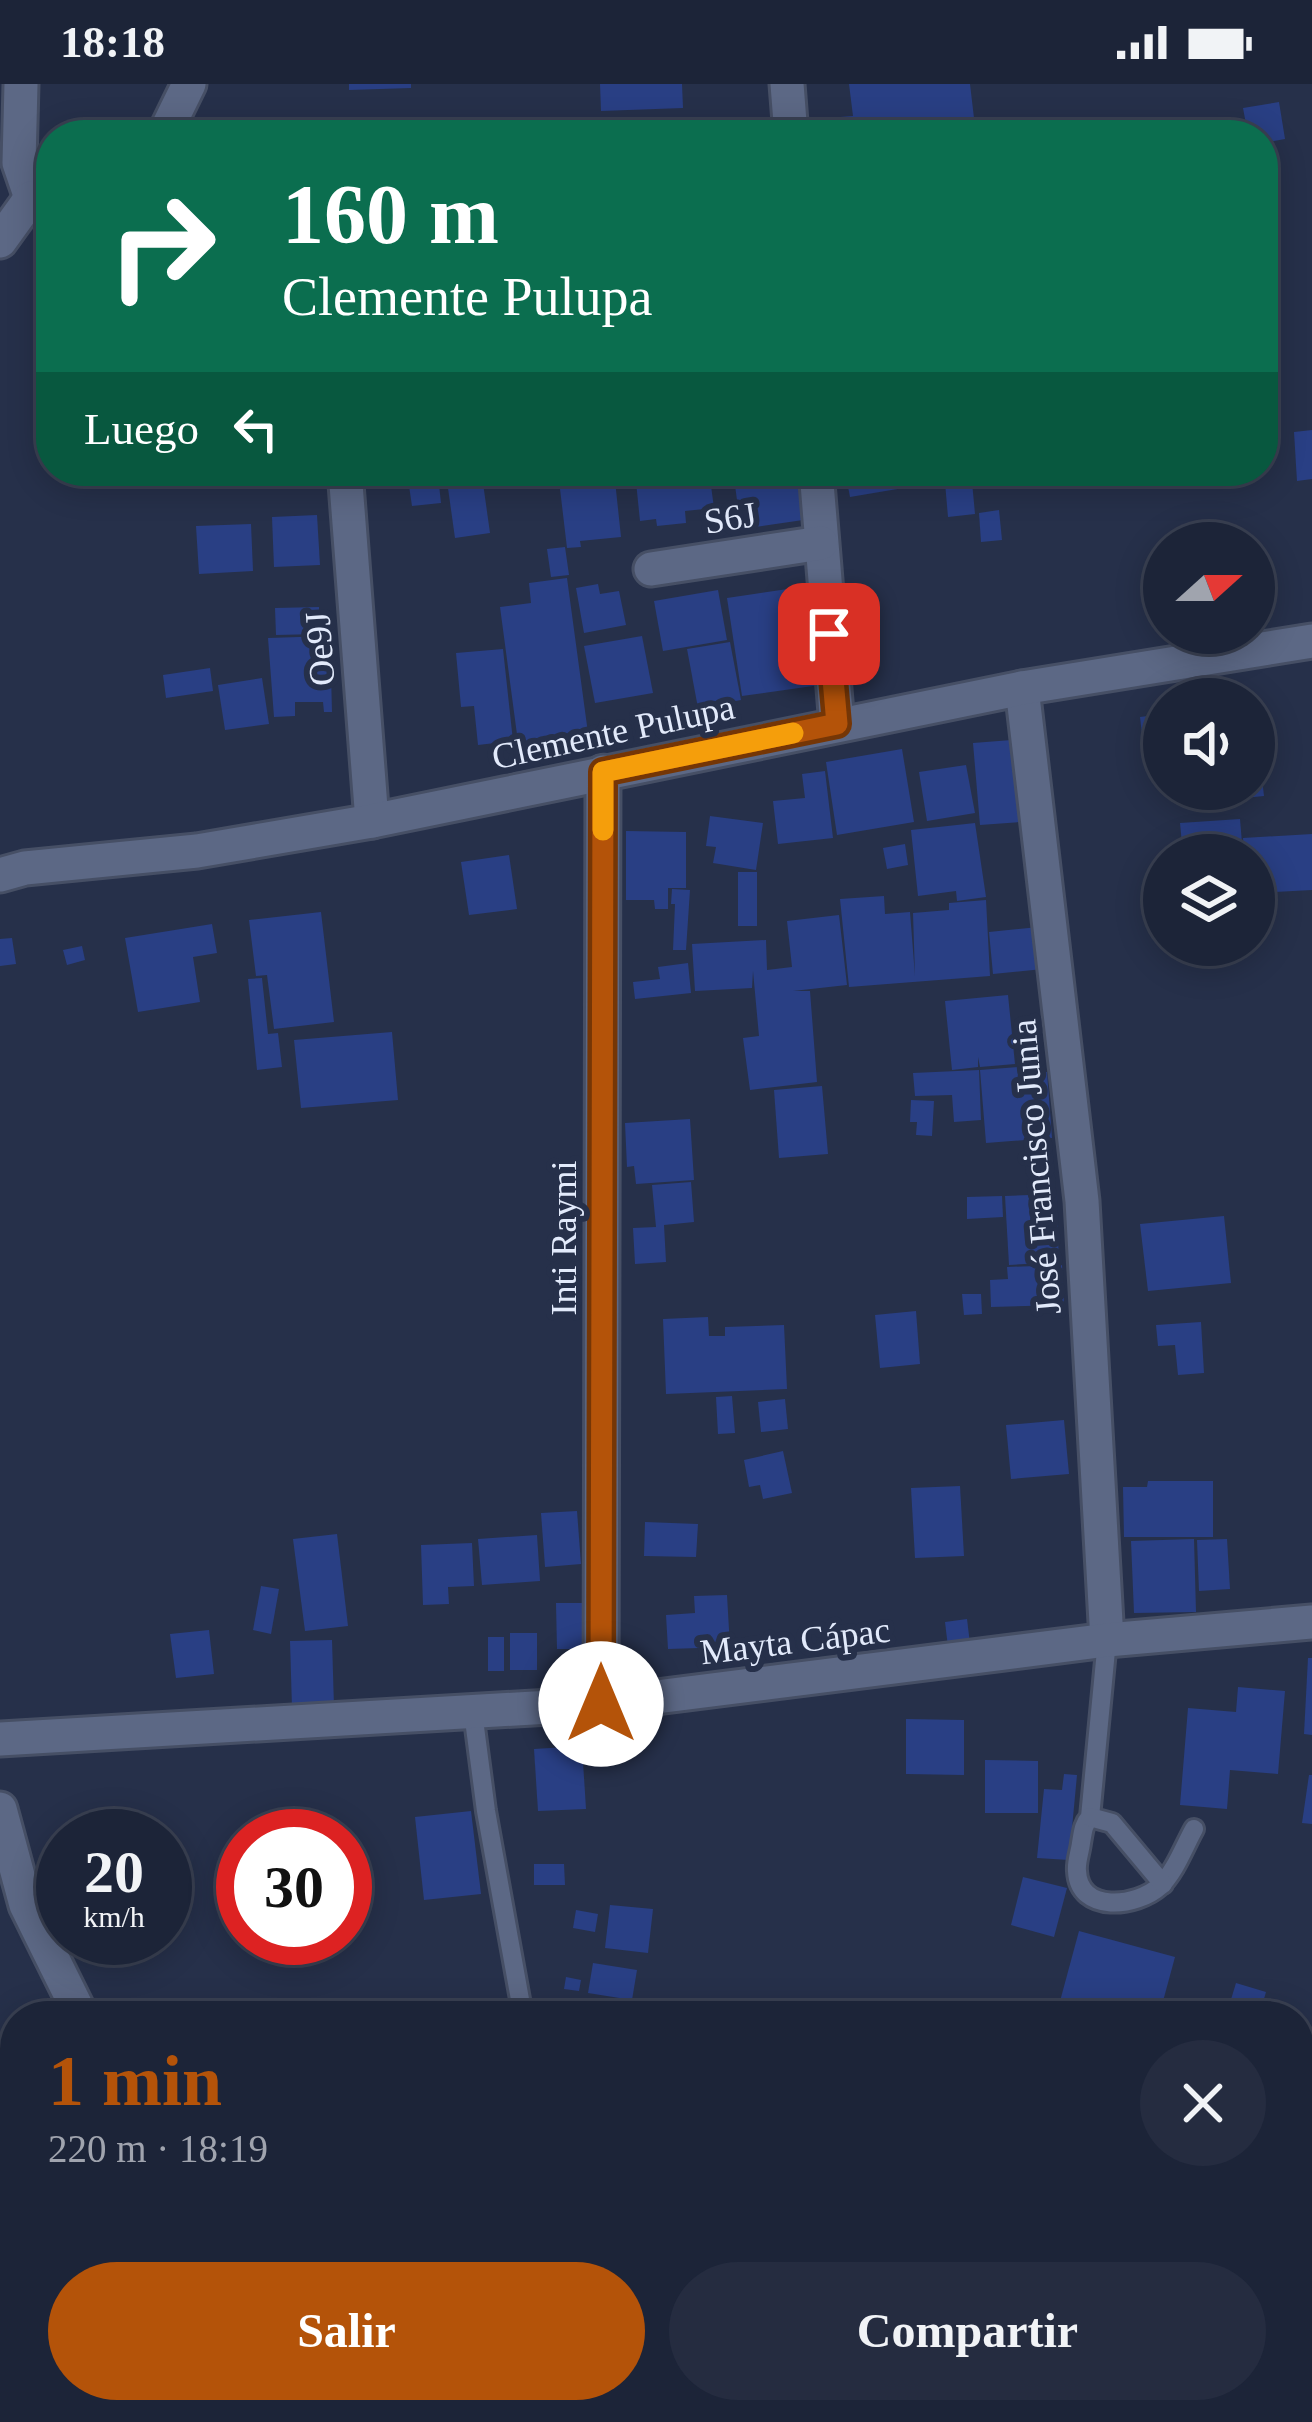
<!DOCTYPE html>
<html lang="es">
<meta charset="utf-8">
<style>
body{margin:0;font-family:Georgia,serif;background:#252c40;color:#f1f3f6;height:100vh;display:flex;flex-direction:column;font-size:45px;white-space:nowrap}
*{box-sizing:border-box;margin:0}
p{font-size:39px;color:#a0a4ae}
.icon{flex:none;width:66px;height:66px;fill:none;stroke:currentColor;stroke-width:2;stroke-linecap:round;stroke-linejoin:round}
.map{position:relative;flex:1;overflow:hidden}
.sheet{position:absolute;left:0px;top:1917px;width:1314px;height:423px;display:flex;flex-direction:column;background:#1c2438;border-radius:48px 48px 0 0;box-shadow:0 6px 30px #0003,0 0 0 3px #3a4153}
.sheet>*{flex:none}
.guide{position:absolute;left:36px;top:36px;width:1242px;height:366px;border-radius:48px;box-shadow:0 6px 30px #0003,0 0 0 3px #3a4153;background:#0b6e4f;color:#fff;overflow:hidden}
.needle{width:78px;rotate:69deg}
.tools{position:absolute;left:1143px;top:438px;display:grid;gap:24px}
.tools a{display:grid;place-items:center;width:132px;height:132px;border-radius:50%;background:#1c2438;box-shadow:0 6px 30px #0003,0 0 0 3px #3a4153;font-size:60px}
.speed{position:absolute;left:36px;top:1725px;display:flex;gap:24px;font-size:60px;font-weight:700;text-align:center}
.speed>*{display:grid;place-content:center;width:156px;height:156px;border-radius:50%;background:#1c2438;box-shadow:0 6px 30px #0003,0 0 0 3px #3a4153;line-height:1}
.speed small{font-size:30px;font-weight:400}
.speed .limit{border:18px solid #d22;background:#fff;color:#111}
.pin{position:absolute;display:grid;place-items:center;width:102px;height:102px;color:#fff;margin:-51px;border-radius:24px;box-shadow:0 6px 18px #0006}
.me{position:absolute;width:132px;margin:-66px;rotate:0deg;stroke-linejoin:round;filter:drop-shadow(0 0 9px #0008)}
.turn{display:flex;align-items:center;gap:42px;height:252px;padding:0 48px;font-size:54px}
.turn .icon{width:156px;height:156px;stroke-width:2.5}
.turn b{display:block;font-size:84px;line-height:102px}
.then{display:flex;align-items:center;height:114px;padding:0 48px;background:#0003;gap:24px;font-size:45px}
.round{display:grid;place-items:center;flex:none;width:126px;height:126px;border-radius:63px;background:#252c40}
.overview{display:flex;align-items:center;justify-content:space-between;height:204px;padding:0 48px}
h1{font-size:72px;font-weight:600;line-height:90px;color:#b45309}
.primary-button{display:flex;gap:24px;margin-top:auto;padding:24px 48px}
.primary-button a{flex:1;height:138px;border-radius:72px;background:#b45309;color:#fff;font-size:48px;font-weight:600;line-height:138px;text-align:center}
.primary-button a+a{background:#252c40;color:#f1f3f6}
.status{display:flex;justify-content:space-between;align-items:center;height:84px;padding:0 60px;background:#1c2438;direction:ltr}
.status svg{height:33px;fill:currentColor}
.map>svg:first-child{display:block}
.building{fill:#293f84}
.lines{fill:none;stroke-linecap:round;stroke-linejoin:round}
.service-casing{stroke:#464f65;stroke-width:24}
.minor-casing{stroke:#464f65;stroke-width:39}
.tertiary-casing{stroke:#464f65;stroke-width:39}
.service{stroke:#5c6885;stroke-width:18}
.minor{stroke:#5c6885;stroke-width:33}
.tertiary{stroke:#5c6885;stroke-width:33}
.route-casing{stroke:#753606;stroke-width:30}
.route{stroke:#b45309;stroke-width:21}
.slow{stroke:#f59e0b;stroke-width:21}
.labels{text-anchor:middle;stroke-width:12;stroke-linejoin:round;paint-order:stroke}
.street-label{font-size:36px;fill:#e2eafb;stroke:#26304a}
</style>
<div class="status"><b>18:18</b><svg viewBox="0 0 49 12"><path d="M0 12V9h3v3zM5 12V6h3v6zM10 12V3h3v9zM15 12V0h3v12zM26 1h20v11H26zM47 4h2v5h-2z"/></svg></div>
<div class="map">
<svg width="1312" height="2338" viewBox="0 0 1312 2338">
<rect width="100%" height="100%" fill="#26304a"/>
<g class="building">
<polygon points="349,0 411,0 411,4 349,6"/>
<polygon points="600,0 682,0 683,24 601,27"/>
<polygon points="849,0 970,0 976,51 843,51 840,33 853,32"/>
<polygon points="1279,18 1285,55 1263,59 1263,51 1248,51 1243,24"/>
<polygon points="1094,35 1096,51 1071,51 1069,38"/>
<polygon points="82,43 111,49 110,51 80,51"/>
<polygon points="1312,346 1312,395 1297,397 1294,348"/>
<polygon points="80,387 126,387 126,391 80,392"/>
<polygon points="614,387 621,453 580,457 581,463 567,464 558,388"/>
<polygon points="709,387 714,424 685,427 686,439 657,442 656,435 640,437 635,388"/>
<polygon points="733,387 803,387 805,403 798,403 803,436 741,445"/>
<polygon points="845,387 924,387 927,400 850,413"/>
<polygon points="944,387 971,387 975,430 948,433"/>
<polygon points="438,392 441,419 412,422 408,395"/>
<polygon points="482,392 490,449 455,454 447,397"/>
<polygon points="999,426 1002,456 981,458 979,429"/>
<polygon points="317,431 320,481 274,483 272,433"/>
<polygon points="251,440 253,487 199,490 196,442"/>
<polygon points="565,463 569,491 551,493 547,465"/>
<polygon points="567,494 588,649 518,658 500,523 531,519 529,499"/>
<polygon points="598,500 600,510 619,507 626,541 584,549 576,504"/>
<polygon points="815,501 827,600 742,612 727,514"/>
<polygon points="718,506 727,556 663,567 654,517"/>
<polygon points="319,523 319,550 276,551 275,524"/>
<polygon points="330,552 332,628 324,628 323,618 295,618 295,632 274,633 268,554"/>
<polygon points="642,552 653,609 595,619 584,562"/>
<polygon points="730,558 741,616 698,624 687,565"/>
<polygon points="503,565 513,657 478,661 474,622 461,623 456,569"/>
<polygon points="210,584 213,607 166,614 163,591"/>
<polygon points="262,594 269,640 225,646 218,601"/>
<polygon points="1164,630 1164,673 1145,675 1140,633"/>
<polygon points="1254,649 1257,649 1264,712 1234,715 1233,705 1254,705"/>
<polygon points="1026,655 1033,737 980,741 973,659"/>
<polygon points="902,665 914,738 837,751 826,678"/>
<polygon points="966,681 975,729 927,737 919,688"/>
<polygon points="825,687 833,754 778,760 773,717 805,714 802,690"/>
<polygon points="710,732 763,739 756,786 713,779 716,763 706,762"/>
<polygon points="1240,735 1243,771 1183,771 1180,739"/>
<polygon points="975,739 986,813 957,817 956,807 918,812 911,746"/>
<polygon points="626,747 686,748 686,804 668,804 668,825 655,825 654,816 626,816"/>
<polygon points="1312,750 1312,806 1254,809 1254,771 1244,771 1243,754"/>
<polygon points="905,760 908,781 887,785 883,764"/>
<polygon points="509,771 517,825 469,831 461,778"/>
<rect x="738" y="788" width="19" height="54"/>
<polygon points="672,805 690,806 686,866 673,866 675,820 671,820"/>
<polygon points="884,812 885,830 910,828 915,892 913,829 949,826 949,819 986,816 990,892 849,903 840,815"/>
<polygon points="321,828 334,938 274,945 267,891 256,892 249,836"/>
<polygon points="839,831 847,901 793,907 810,907 817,998 750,1006 743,954 759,952 753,887 752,904 695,907 692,860 766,856 767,886 792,883 787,837"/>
<polygon points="212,840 217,869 193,873 200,918 138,928 125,854"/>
<polygon points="1039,843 1043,885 993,890 989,848"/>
<polygon points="12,854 16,880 0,882 0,855"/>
<polygon points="82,862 85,876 67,881 63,866"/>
<polygon points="688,879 691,909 635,915 633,898 660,895 658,883"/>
<polygon points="262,894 268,950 278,949 282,983 257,986 248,895"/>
<polygon points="1008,911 1015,980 980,983 978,973 978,983 952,986 945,917"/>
<polygon points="392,948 398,1016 301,1024 294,956"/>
<polygon points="1031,982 1032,989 1047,988 1052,1054 986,1059 980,986"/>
<polygon points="979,986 981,1036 954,1038 952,1011 915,1012 913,989"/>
<polygon points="822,1002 828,1070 779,1074 774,1006"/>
<polygon points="911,1016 934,1017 932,1052 916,1051 917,1038 910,1038"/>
<polygon points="690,1035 694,1096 636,1100 634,1082 627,1083 625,1039"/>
<polygon points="691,1098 694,1138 664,1141 666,1178 635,1180 633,1144 656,1143 652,1101"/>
<polygon points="1056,1110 1059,1178 1009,1181 1005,1112"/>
<polygon points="1002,1112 1003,1133 967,1135 967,1113"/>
<polygon points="1224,1132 1231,1199 1148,1207 1140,1140"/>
<polygon points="1062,1181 1064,1221 991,1223 990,1196 1008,1195 1007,1183"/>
<polygon points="962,1210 981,1210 982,1230 964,1231"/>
<polygon points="916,1227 920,1280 880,1284 875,1231"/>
<polygon points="708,1233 709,1252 725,1252 725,1243 784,1241 787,1305 666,1310 663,1235"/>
<polygon points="1201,1238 1204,1289 1178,1291 1175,1261 1158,1262 1156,1241"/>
<polygon points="732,1312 735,1349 718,1350 716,1313"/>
<polygon points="785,1315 788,1345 761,1348 758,1318"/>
<polygon points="1064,1336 1069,1390 1011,1395 1006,1341"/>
<polygon points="783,1367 792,1409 763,1415 760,1401 749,1403 744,1376"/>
<polygon points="1148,1397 1213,1397 1213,1453 1124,1453 1123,1403 1147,1403"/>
<polygon points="960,1402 964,1472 915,1474 911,1404"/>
<polygon points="577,1427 581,1480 545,1483 541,1429"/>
<polygon points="645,1438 698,1440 696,1473 644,1472"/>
<polygon points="337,1450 348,1542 305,1547 293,1455"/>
<polygon points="537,1451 540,1497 482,1501 478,1455"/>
<polygon points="1194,1455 1196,1528 1134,1529 1131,1457"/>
<polygon points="1227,1455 1230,1505 1199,1507 1197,1456"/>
<polygon points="472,1459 474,1502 448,1503 449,1520 423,1521 421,1461"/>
<polygon points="261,1502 279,1505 271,1550 253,1546"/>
<polygon points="727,1511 730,1563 668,1565 666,1531 695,1529 694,1512"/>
<polygon points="556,1519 585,1519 585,1565 557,1565"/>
<polygon points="967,1535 970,1560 948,1563 945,1538"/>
<polygon points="209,1546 214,1590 176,1594 170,1550"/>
<rect x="510" y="1549" width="27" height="37"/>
<polygon points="772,1552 773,1574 744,1574 744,1559 756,1559 756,1553"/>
<rect x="488" y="1553" width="16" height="34"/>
<polygon points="332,1556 334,1623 292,1624 290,1557"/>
<polygon points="1308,1574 1312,1574 1312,1651 1304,1650"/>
<polygon points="1238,1603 1285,1607 1278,1690 1230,1686 1227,1725 1180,1721 1188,1624 1236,1628"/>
<polygon points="906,1635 964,1636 964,1691 906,1690"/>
<polygon points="582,1662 586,1725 538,1727 534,1665"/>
<polygon points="985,1676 1038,1677 1038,1729 985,1729"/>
<polygon points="1064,1690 1077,1691 1069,1776 1037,1774 1044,1705 1062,1706"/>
<polygon points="1309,1691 1312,1691 1312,1740 1302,1739"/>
<polygon points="471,1727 481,1810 424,1816 415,1733"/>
<polygon points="534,1780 564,1780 565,1801 534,1801"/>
<polygon points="1023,1793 1067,1804 1054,1853 1011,1841"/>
<polygon points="610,1821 653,1825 648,1869 605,1864"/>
<polygon points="576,1826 598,1830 595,1848 573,1844"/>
<polygon points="1079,1847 1175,1873 1159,1932 1056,1932"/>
<polygon points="593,1879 637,1886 632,1916 588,1909"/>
<polygon points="566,1893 581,1896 579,1907 564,1905"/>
<polygon points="1236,1899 1266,1908 1259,1932 1226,1932"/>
<polygon points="1176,2325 1229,2325 1224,2338 1208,2338"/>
</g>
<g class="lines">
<g class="service-casing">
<g id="service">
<path d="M1107 1556 1090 1733C1083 1741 1083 1748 1081 1759 1080 1768 1076 1778 1077 1787 1079 1830 1137 1823 1160 1802 1175 1788 1184 1763 1194 1745"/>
<polyline points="473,1628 486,1727 523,1932"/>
<polyline points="1090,1733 1112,1739 1163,1800"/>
<polyline points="1099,2325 1126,2338"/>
<polyline points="1035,2338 1061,2325"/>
</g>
</g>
<g class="minor-casing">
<g id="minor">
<polyline points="21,0 19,79 31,114"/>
<polyline points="787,0 791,51"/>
<polyline points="164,51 189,0"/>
<polyline points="0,157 31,114"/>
<polyline points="345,387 372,737"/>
<polyline points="816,387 837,641"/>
<polyline points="651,485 821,459"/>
<polyline points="1022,604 1082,1117 1107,1556"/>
<polyline points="601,1620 603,688"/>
<polyline points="0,1655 601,1620 1107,1556 1312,1538"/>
<polyline points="0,1725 26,1821 81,1932"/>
<polyline points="1299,2108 1312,2054"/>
<polyline points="261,2338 264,2325"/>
</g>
</g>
<g class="tertiary-casing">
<polyline id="tertiary" points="0,791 25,784 197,767 372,737 1022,604 1312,557"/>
</g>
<use href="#service" class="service"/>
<use href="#minor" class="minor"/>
<use href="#tertiary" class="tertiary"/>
</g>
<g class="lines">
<g class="route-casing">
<polyline id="route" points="601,1620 603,688 837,640 829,550"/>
</g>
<use href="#route" class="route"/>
<polyline class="slow" points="603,746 603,688 793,649"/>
</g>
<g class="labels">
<g class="street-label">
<text transform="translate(730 433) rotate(-9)" y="13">S6J</text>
<text transform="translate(319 565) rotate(-94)" y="13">Oe9J</text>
<text transform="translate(613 647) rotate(-12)" y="13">Clemente Pulupa</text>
<text transform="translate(1035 1083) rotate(-95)" y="13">José Francisco Junia</text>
<text transform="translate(563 1154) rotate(-90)" y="13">Inti Raymi</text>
<text transform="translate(795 1556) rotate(-7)" y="13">Mayta Cápac</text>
</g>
</g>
</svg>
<div class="tools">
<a><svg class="needle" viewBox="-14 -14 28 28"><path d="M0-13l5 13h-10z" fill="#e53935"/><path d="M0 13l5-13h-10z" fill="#a0a4ae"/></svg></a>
<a><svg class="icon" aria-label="sound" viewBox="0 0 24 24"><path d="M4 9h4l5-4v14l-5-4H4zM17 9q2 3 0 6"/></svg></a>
<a><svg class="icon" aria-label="layers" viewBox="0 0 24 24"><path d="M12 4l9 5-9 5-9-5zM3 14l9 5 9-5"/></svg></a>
</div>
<div class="speed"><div>20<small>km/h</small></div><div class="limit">30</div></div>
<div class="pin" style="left:829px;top:550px;background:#d93025"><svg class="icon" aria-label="arrive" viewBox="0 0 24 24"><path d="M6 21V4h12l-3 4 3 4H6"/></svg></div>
<svg class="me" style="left:601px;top:1620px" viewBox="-20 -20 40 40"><circle r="19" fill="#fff"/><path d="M0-13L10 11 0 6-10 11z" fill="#b45309"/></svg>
<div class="guide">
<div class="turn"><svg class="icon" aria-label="right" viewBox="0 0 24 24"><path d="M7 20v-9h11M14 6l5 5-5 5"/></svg><div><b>160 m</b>Clemente Pulupa</div></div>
<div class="then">Luego<svg class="icon" aria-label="left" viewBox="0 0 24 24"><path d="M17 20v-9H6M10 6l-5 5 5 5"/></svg></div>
</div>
<section class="sheet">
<div class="overview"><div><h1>1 min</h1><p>220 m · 18:19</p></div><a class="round"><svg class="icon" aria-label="close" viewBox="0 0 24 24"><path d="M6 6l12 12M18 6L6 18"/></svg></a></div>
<div class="primary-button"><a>Salir</a><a>Compartir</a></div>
</section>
</div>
